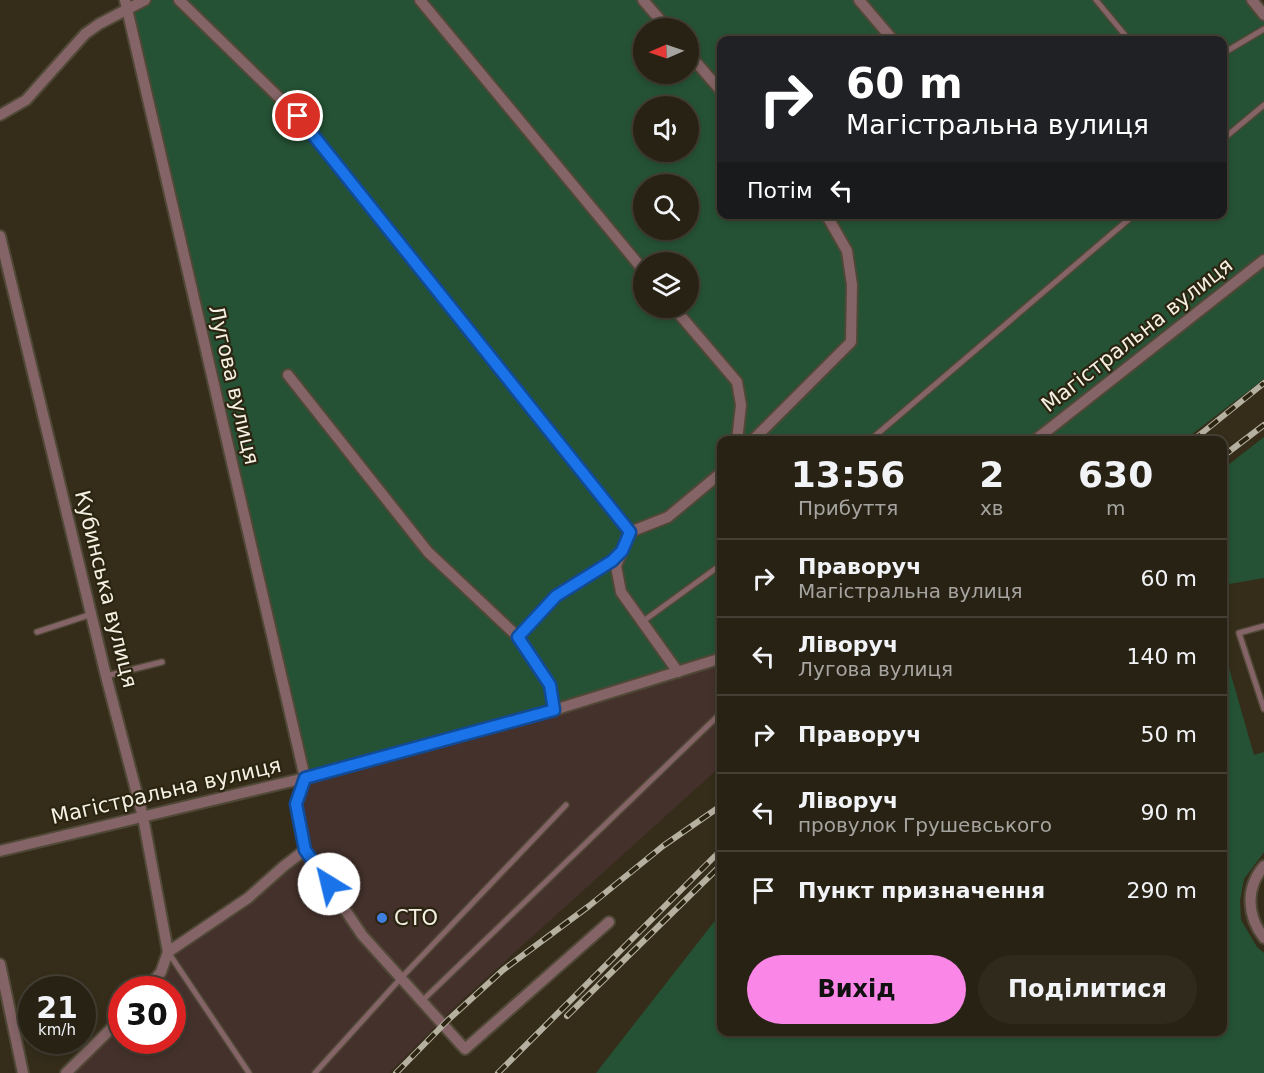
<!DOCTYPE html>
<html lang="uk">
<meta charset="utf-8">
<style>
body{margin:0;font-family:"DejaVu Sans",sans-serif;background:#302a1d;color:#f1f3f6;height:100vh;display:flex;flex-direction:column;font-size:22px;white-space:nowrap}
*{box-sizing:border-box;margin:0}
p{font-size:20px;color:#a5a4a0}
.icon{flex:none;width:33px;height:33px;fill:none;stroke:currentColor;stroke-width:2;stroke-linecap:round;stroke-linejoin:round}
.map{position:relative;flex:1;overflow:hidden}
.details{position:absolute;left:717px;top:436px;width:510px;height:600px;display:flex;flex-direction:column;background:#282214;border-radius:12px;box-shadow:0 3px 9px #0003,0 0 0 2px #443f34}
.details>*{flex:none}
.banner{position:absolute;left:717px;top:36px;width:510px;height:183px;border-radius:12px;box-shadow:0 3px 9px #0003,0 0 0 2px #443f34;background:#202124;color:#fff;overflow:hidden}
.needle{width:39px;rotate:268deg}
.tools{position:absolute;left:633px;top:18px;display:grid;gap:12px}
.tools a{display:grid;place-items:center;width:66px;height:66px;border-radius:50%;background:#282214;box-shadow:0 3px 9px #0003,0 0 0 2px #443f34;font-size:30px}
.speed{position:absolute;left:18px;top:976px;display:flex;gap:12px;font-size:30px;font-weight:700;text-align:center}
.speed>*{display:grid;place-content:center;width:78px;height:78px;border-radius:50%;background:#282214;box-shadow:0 3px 9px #0003,0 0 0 2px #443f34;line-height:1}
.speed small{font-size:15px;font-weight:400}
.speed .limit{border:9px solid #d22;background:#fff;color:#111}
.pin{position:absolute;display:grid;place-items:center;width:51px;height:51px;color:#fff;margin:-26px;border:3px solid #fff;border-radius:50%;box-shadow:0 2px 6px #0007}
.me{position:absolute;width:66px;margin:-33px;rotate:324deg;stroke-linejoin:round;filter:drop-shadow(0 0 4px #0008)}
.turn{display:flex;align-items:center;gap:21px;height:126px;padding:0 30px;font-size:27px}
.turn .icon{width:78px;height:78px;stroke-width:2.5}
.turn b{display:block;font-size:42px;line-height:51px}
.then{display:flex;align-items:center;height:57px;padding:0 30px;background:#0003;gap:12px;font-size:22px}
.eta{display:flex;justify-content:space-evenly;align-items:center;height:102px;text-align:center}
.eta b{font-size:36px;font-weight:600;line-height:42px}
.primary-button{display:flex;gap:12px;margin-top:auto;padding:12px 30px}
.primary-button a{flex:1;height:69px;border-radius:36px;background:#fa87e7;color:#111;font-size:24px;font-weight:600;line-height:69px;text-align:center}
.primary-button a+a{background:#302a1d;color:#f1f3f6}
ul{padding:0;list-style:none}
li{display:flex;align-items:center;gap:18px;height:78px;padding:0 30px;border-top:2px solid #443f34}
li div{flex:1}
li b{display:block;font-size:22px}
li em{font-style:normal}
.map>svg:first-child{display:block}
.industrial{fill:#44312b}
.green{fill:#255235;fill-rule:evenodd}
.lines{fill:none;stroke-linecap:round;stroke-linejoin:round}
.lane-casing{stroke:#504836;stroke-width:8}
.street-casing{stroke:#504836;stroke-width:14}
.lane{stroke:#846466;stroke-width:5}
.street{stroke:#846466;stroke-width:10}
.rail-casing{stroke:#b6b0a1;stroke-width:6}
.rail{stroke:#2b2410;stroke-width:4;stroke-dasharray:11;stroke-linecap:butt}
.route-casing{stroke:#114b97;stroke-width:15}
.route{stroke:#1a73e8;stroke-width:10}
.shop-dot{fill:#3f7fe0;stroke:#2b2410;stroke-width:2}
.labels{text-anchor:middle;stroke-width:4.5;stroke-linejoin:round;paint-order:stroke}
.street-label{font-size:21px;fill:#f5f0e4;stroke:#2b2410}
.poi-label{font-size:21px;fill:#f5f0e4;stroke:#2b2410;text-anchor:start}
</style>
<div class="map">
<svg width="1264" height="1073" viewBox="0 0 1264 1073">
<rect width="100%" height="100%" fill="#352d1a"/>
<polygon class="industrial" points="721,658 721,766 461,1001 389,1073 66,1073 121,1018 122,1041 172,1041 172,990 146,990 168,952 305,850 296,804 305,778"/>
<g class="green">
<path d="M145 0H1252L1264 15V379L1183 441H722L721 658 305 778 127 10ZM644 28H688V74H644ZM722 40H1222V214H722ZM644 106H688V152H644ZM644 184H688V230H644ZM644 262H688V308H644Z"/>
<polygon points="1264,437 1264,578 1223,585 1223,469"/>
<polygon points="1223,647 1254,755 1264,752 1264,852 1244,879 1240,901 1241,920 1257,947 1264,953 1264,1073 596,1073 721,913 722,1032 1222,1032"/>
</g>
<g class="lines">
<g class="lane-casing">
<g id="lane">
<polyline points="1096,0 1129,40"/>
<polyline points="1222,54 1264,29"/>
<polyline points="1222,140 1264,105"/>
<polyline points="869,441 1135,214"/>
<polyline points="642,622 722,564"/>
<polyline points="1264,626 1239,633 1264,709"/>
<polyline points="37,632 92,614"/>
<polyline points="106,676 162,662"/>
<polyline points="168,952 249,1073"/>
<polyline points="422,1001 722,712"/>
<polyline points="315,1073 401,978 566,805"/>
</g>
</g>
<g class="street-casing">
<g id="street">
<polyline points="125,0 305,778"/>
<polyline points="179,0 298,116 630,532"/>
<polyline points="420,0 644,271"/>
<polyline points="643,0 667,28"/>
<polyline points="859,0 893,40"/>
<polyline points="1252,0 1264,15"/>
<polyline points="688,53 722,92"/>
<polyline points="0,115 26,100 85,34 99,24 145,0"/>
<polyline points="0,236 106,676 143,817 168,952"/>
<polyline points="674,308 737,382 741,405 737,441"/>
<polyline points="288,375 428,552 518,637 550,685 554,710"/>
<polyline points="752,441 851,342 852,285 847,251 826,214"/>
<polyline points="1034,441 1264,260"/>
<polyline points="518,637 556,596 612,561 619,554"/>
<polyline points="678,672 621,592 616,566 630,532 668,517 722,472"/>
<polyline points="305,778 296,804 305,850 362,935 465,1049 609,922"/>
<polyline points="0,851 305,778 554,710 722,658"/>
<path d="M1264 866C1245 888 1247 916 1264 938"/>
<polyline points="0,964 23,1073"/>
<polyline points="146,990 161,972 168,952 248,898 284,866 305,850"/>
<polyline points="66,1073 122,1018"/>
</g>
</g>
<use href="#lane" class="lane"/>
<use href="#street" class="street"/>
<g class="rail-casing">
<g id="rail">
<polyline points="1192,441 1264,383"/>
<polyline points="1222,457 1264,425"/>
<polyline points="567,1016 722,864"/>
<polyline points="396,1073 448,1020 503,970 589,906 663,846 722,805"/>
<polyline points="498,1073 722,849"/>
</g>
</g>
<use href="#rail" class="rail"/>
</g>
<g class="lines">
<g class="route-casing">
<polyline id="route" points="298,116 630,532 622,551 612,561 556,596 518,637 550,685 554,710 305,778 296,804 305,850 329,884"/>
</g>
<use href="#route" class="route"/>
</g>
<circle class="shop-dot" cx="382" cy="918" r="6"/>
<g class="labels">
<g class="street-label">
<text transform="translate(1137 335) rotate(-38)" y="7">Магістральна вулиця</text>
<text transform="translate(234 385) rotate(77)" y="7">Лугова вулиця</text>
<text transform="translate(106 589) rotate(76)" y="7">Кубинська вулиця</text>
<text transform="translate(166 791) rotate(-13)" y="7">Магістральна вулиця</text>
</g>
<g class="poi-label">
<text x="394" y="925">СТО</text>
</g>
</g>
</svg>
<div class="tools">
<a><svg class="needle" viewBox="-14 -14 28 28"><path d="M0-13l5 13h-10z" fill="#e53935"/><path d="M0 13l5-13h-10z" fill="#a5a4a0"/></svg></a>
<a><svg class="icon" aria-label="sound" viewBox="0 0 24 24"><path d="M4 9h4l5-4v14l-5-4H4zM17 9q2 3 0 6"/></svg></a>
<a><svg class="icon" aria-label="search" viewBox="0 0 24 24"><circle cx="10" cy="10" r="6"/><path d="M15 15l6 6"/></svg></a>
<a><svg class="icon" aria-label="layers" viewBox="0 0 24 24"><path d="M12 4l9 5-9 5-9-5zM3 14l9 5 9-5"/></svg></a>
</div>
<div class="speed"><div>21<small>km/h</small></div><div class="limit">30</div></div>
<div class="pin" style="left:298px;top:116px;background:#d93025"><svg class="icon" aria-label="arrive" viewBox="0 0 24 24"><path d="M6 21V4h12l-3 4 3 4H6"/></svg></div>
<svg class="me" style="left:329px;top:884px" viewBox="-20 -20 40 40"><circle r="19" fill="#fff"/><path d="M0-13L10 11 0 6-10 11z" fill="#1a73e8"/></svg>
<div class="banner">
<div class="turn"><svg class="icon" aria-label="right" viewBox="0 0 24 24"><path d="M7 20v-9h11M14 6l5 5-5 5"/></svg><div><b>60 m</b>Магістральна вулиця</div></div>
<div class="then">Потім<svg class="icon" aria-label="left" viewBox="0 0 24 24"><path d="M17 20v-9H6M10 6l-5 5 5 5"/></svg></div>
</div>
<section class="details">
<div class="eta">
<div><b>13:56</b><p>Прибуття</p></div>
<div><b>2</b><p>хв</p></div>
<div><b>630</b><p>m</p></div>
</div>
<ul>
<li><svg class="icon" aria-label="right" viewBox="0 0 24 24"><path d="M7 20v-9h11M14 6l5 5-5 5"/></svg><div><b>Праворуч</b><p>Магістральна вулиця</p></div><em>60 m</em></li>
<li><svg class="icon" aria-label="left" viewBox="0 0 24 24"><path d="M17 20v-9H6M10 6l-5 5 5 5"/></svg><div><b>Ліворуч</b><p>Лугова вулиця</p></div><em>140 m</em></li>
<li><svg class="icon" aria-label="right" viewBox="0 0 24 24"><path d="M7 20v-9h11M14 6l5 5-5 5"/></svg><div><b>Праворуч</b></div><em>50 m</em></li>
<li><svg class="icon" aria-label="left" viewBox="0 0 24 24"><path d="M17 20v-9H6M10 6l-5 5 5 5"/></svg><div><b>Ліворуч</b><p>провулок Грушевського</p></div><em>90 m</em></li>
<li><svg class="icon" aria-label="arrive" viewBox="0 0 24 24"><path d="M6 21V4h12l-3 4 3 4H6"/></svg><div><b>Пункт призначення</b></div><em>290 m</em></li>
</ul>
<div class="primary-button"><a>Вихід</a><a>Поділитися</a></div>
</section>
</div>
